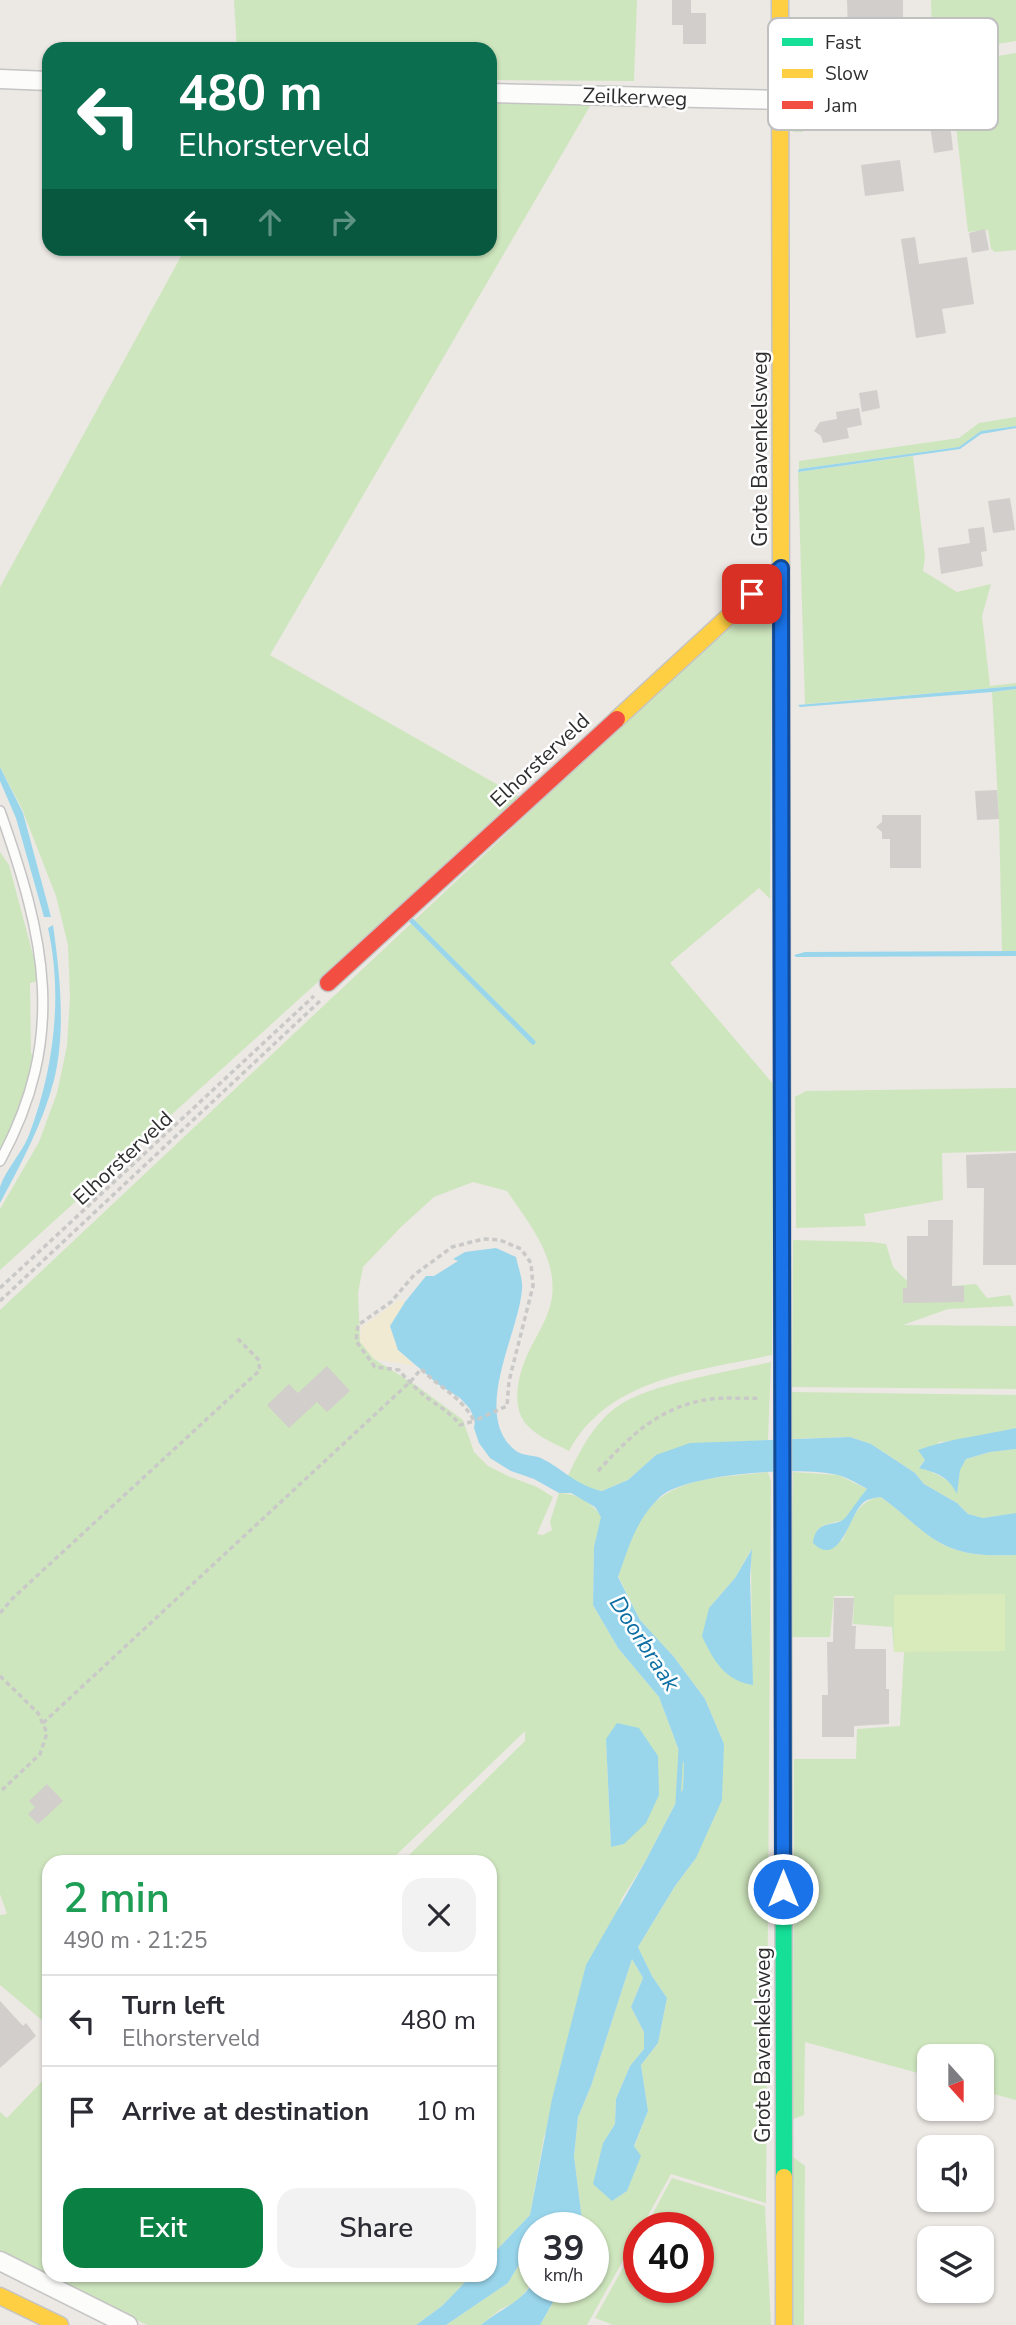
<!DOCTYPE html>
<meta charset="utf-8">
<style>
body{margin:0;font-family:"Nunito Sans",sans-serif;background:#f2f2f3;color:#2b2b33;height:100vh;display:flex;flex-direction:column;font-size:26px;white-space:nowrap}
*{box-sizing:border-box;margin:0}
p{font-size:23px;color:#7c7c81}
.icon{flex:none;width:38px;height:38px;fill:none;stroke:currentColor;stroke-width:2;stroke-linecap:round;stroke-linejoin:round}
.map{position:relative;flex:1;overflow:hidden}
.sheet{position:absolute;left:42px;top:1855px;width:455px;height:427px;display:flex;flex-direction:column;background:#fff;border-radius:21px;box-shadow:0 2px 5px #0004}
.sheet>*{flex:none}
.guide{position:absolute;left:42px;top:42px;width:455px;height:214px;border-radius:21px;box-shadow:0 2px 5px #0004;background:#0b6e4f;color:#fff;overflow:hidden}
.needle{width:46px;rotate:159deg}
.tools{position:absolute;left:917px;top:2044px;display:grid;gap:14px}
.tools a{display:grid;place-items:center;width:77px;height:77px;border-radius:14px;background:#fff;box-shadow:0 2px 5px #0004;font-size:35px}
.speed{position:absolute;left:518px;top:2212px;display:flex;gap:14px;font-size:35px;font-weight:700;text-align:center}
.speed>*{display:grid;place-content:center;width:91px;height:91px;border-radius:50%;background:#fff;box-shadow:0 2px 5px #0004;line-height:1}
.speed small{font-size:18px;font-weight:400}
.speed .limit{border:10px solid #d22;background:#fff;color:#111}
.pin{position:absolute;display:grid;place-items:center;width:60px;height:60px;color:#fff;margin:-30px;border-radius:14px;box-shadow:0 4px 10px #0006}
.me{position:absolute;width:77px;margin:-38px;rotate:0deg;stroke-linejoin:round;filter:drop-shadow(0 0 5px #0008)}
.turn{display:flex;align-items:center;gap:24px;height:147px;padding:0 21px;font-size:32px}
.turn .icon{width:91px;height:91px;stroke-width:2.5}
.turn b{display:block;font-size:49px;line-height:60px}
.lanes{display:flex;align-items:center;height:66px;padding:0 21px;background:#0003;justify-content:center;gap:35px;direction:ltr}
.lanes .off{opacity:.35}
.round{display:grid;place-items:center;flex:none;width:74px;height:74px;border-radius:21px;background:#f2f2f3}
.head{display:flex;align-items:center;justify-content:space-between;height:119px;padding:0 21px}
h1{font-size:42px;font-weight:600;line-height:52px;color:#1e9e55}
.action{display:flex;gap:14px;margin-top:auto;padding:14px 21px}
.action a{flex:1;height:80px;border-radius:21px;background:#0b8043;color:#fff;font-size:28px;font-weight:600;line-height:80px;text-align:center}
.action a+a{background:#f2f2f3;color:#2b2b33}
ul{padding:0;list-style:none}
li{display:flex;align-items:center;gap:21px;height:91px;padding:0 21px;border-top:2px solid #e1e1e2}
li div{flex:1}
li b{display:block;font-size:26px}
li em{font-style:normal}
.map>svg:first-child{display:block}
.green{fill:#cee6be;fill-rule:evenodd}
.sand{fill:#f0ead3}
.pitch{fill:#d9eabb}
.water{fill:#99d6ec}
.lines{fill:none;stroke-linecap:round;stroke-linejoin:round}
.stream{stroke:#99d6ec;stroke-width:5}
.building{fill:#d1cecb}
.lane-casing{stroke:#c5c4c5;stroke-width:12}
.street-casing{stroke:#c5c4c5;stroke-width:21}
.fast-casing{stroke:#c5c4c5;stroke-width:19}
.slow-casing{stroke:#c5c4c5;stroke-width:19}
.jam-casing{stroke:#c5c4c5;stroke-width:19}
.path{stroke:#c9c9c8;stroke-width:3.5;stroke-dasharray:5 3.5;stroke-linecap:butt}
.lane{stroke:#fcfcfb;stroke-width:9}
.street{stroke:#fcfcfb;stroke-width:18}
.fast{stroke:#16e098;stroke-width:16}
.slow{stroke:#ffcf43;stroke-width:16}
.jam{stroke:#f24e42;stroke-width:16}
.route-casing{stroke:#114b97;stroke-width:18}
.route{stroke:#1a73e8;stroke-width:12}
.labels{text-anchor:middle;stroke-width:5;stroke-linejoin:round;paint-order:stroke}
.street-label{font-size:21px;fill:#2e2e2e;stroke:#fff}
.water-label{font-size:23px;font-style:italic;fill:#0d6fa3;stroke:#fff}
.key{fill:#fff;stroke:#c0c0c0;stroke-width:2}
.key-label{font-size:19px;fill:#2e2e2e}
</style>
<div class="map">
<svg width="1016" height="2325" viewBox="0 0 1016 2325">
<rect width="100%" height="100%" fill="#ece8e4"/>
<g class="green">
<polygon points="234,0 637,0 634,81 490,80 490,49 237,49"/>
<polygon points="931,0 1016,0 1016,41 932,55"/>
<polygon points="1016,53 1016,250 995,252 991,249 988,230 968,232 949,64"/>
<polygon points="863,65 862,79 806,89 803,132 793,132 795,75"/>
<polygon points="490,99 593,101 270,655 521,798 0,1270 0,1209 39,1142 57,1093 67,1046 70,996 68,945 56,896 22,809 0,767 0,587 185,249 490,248"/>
<polygon points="1016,417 1016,426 981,431 959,447 799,469 799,461 959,438 979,423"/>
<polygon points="913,456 925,557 923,571 957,592 991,584 982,616 990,686 1016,683 1016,686 805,704 798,472"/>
<path d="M772 584 770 899 759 888 670 963 774 1085 772 1355C699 1371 609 1377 569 1451 556 1444 538 1437 528 1426 509 1407 519 1372 529 1351 538 1333 549 1317 552 1297 557 1256 528 1222 507 1191L473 1182 434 1197 401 1227 363 1267 358 1293 360 1341 374 1359 417 1386 463 1420 474 1452 488 1466 508 1476 537 1487 553 1497 537 1534 543 1535 552 1530 550 1522 559 1493C577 1493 592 1503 602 1517L594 1547 593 1605 618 1648 659 1697 684 1764 683 1789 645 1862 622 1898 544 2137 530 2215 490 2257V1862H402L525 1741V1731L389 1862H49V2026L0 1985V1915L7 1914 0 1894V1310ZM606 1739 624 1844 611 1847Z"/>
<polygon points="1016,689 1016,951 1002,951 999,819 992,692"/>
<polygon points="0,852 9,865 40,981 30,983 31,1054 37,1054 8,1142 0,1156"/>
<polygon points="1016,1088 1016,1151 942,1153 943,1200 864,1214 866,1226 796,1228 795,1097 806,1091"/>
<polygon points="793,1240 872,1242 886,1244 893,1267 915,1289 976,1284 987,1298 1010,1295 1014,1306 948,1309 903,1325 1016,1326 1016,1389 792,1387"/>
<path d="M771 1362 768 1440 656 1455 628 1480 602 1491 588 1488 568 1476C580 1450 594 1423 618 1406 652 1383 729 1372 771 1362Z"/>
<path d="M792 1392 1016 1395V1428L957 1441 939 1442 919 1467C935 1474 947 1476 957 1492L960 1469 966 1459 990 1452 1016 1449V1513L983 1518 968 1514 957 1503 924 1484 915 1473 900 1463 871 1444 850 1437 792 1439Z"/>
<path d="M768 1472 771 1482 766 2203 671 2174 641 2228H639V2232L587 2325H540L553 2302 567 2287H593V2228H583L574 2156 578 2117 591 2086 632 1959 643 1978 631 2007 644 2032V2049L630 2066 616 2099 615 2124 603 2143 612 2201 627 2191 640 2157 634 2147 648 2111 641 2065 658 2043 667 1998 652 1976 638 1947 675 1886 696 1858 724 1744 705 1699 674 1657 640 1620 618 1576C624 1560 628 1540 637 1525 665 1475 719 1478 768 1472ZM751 1550 752 1685 709 1608 735 1578Z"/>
<path d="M793 1472 838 1475 867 1489 844 1520 824 1525 817 1530 842 1541C851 1522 858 1499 881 1497 900 1510 917 1529 937 1541 961 1556 989 1556 1016 1555V2100L982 2091V2056H929V2076L805 2042 804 2115 793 2119 794 1759H856L857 1729 900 1726 904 1652H894L892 1627 853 1624 854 1596H834L830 1637H790Z"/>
<polygon points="49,2074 49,2275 472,2275 442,2306 416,2325 147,2325 0,2255 0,2112 7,2118"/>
<polygon points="793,2157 805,2166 804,2325 793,2325"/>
<polygon points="672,2178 765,2206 771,2325 613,2325 595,2318 639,2239 639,2287 698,2287 698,2228 645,2228"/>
<polygon points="534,2239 534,2281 518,2301 501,2309 481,2325 446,2325 508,2283"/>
</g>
<polygon class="sand" points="399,1300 405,1302 390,1326 398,1350 415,1366 374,1359 360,1342 361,1327"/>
<polygon class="pitch" points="1005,1594 1005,1651 894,1652 894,1595"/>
<g class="water">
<polygon points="1016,426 1016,428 981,434 960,449 798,472 799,469 959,447 981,431"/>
<polygon points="1016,686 1016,689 992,692 800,707 798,705"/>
<polygon points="0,767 23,813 51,917 44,917 16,818 0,781"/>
<path d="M53 925C60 975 66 1031 54 1080 43 1123 21 1164 0 1203 0 1198 0 1191 0 1187 6 1169 22 1153 29 1135 54 1069 63 996 48 928Z"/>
<polygon points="1016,951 1016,956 805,957 796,957 794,955 805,952"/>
<path d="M496 1248 516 1257C518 1267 523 1279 522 1289 519 1334 470 1415 516 1451 523 1456 533 1455 541 1458 563 1469 577 1486 602 1491L628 1480 656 1455 690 1443 850 1437 871 1444 900 1463 915 1473 924 1484 957 1503 968 1514 983 1518 1016 1513V1555C989 1556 961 1556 937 1541 917 1529 901 1511 881 1497 873 1498 866 1499 861 1505 848 1520 839 1568 813 1543 816 1517 836 1529 846 1517 853 1508 859 1498 867 1489 859 1484 848 1478 838 1475 804 1466 685 1473 660 1497 636 1520 629 1546 618 1577L640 1620 674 1657 705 1699 724 1744 722 1800 696 1858 675 1886 638 1947 652 1976 667 1998 658 2043 641 2065 648 2111 634 2146 641 2156 627 2191 612 2201 593 2184 603 2143 615 2124 616 2099 630 2066 644 2049V2032L631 2007 643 1978 632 1959 591 2086 578 2117 574 2156 583 2228H534V2239L508 2283 446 2325H416L442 2306 472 2275H490V2257L530 2215 552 2099 586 1965 645 1862 683 1789 684 1764 659 1697 618 1648 593 1605 594 1547 601 1517 595 1507 571 1493H559L534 1479 511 1471 490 1458 479 1443 474 1428 475 1421 470 1409 460 1398 439 1385 398 1350 390 1326 405 1302 426 1276H434L458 1261 453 1259 465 1252Z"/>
<path d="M1016 1428V1449L990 1452 966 1459 960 1470 957 1494C948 1476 937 1473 919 1468L925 1460 918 1450C947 1439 985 1435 1016 1428Z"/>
<path d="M752 1549 750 1577 753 1685C725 1681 713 1660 702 1636L709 1608 735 1578Z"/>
<polygon points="617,1723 639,1728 658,1756 659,1795 646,1823 624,1844 611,1847 606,1739"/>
<path d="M534 2281V2287H567L553 2302 540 2325H481C499 2310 522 2302 534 2281Z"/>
</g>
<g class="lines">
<g class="stream">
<polyline points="411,920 533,1042"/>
<polyline points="678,1802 681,1749"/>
</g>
</g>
<g class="building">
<polygon points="672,0 691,0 691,13 706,13 706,44 683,44 683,25 672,25"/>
<polygon points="847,0 903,0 903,18 871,19 867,20 867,33 848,33"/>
<polygon points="944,117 945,124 950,123 953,150 934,153 929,119"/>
<polygon points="900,160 904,191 865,196 861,165"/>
<polygon points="985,229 989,250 972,253 969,233"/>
<polygon points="915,237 919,264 967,257 974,304 942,309 946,333 916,338 901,239"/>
<polygon points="877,390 880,408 862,412 859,393"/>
<polygon points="859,408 862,425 847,428 849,438 823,443 821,436 814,431 820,422 837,419 836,412"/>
<polygon points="1010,498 1015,530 993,533 988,501"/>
<polygon points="984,527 987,551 981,552 983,566 941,574 938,548 970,543 968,529"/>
<polygon points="997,790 999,819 977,820 975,791"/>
<polygon points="882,815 921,815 921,868 890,868 890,839 882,839 882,832 876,827 882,822"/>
<polygon points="1016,1153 1016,1265 983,1265 984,1188 967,1188 966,1155"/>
<polygon points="928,1220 953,1220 952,1286 964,1286 964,1302 903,1303 903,1288 907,1288 907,1236 928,1236"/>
<polygon points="327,1366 350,1391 327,1412 317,1402 289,1428 267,1405 289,1384 298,1393"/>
<polygon points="834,1598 854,1598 852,1626 856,1626 855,1649 886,1649 886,1689 889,1689 889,1724 854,1726 854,1737 822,1737 822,1695 828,1695 827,1642 833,1642"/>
<polygon points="47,1784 63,1801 38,1824 28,1814 35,1807 29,1801"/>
<polygon points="0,2001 23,2026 26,2023 36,2036 0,2068"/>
</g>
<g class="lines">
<g class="lane-casing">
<path id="lane" d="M0 811C45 938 68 1036 0 1161"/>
</g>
<g class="street-casing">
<g id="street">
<polyline points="0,79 49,81"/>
<polyline points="490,93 781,100"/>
<polyline points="0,2261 128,2325"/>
</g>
</g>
<g class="fast-casing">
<g id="fast">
<polyline points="781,611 782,1110"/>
<polyline points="783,1587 784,2177"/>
</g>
</g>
<g class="slow-casing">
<g id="slow">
<polyline points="780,0 781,611"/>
<polyline points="617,719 781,568"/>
<polyline points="782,1110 783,1587"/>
<polyline points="784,2177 784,2325"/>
<polyline points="0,2296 60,2325"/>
</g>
</g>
<g class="jam-casing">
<polyline id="jam" points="328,983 617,719"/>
</g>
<g class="path">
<polyline points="0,1288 314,996"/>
<polyline points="0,1301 320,1001"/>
<path d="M598 1471C631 1435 660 1406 711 1399 727 1397 744 1399 760 1398"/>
<polyline points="0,1613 14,1597 260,1370 258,1359 237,1338"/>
<polyline points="0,1676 38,1713 47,1733 40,1754 0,1792"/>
<path d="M43 1723 411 1381 421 1369C440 1388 462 1397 474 1421L460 1425C451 1413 441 1408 429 1399 418 1391 407 1380 399 1370L375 1367 356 1341 358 1325 391 1302 414 1275 452 1247 483 1239 500 1240 521 1249 531 1263 533 1286 509 1381 507 1406 474 1421"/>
</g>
<use href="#lane" class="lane"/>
<use href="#street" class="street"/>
<use href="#fast" class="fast"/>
<use href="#slow" class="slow"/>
<use href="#jam" class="jam"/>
</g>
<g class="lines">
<g class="route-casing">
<polyline id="route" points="752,594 781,568 783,1889"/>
</g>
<use href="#route" class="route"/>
</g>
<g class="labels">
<g class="street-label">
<text transform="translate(635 97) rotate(2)" y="7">Zeilkerweg</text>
<text transform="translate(760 449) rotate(-90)" y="7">Grote Bavenkelsweg</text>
<text transform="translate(540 760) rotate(-43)" y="7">Elhorsterveld</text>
<text transform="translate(123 1158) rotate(-43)" y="7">Elhorsterveld</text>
<text transform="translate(763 2045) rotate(-90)" y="7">Grote Bavenkelsweg</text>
</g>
<g class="water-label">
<text transform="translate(645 1643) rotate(57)" y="8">Doorbraak</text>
</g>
</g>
<rect x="768" y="18" width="230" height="112" rx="10" class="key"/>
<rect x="782" y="38" width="31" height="8" fill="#16e098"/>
<rect x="782" y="69" width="31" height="9" fill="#ffcf43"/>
<rect x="782" y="101" width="31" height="8" fill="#f24e42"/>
<g class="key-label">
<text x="825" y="49">Fast</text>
<text x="825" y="80">Slow</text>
<text x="825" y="112">Jam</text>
</g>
</svg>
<div class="tools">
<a><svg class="needle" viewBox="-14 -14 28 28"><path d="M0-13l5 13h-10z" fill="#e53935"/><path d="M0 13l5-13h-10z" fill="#7c7c81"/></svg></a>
<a><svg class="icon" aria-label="sound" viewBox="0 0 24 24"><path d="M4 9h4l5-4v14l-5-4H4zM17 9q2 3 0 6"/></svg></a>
<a><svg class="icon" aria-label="layers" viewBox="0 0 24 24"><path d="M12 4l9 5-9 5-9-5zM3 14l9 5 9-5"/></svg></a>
</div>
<div class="speed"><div>39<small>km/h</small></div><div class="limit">40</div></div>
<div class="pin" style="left:752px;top:594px;background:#d93025"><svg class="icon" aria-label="arrive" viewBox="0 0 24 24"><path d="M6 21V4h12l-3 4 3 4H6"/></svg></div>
<svg class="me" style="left:783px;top:1889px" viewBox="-20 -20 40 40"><circle r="17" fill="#1a73e8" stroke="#fff" stroke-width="3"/><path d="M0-11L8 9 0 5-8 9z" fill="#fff"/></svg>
<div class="guide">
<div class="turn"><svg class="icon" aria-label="left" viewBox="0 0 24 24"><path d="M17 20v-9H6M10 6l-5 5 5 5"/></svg><div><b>480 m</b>Elhorsterveld</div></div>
<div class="lanes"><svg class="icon" aria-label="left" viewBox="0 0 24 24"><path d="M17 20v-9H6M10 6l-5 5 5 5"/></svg><svg class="icon off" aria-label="ahead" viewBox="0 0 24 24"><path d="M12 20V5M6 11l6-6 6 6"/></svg><svg class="icon off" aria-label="right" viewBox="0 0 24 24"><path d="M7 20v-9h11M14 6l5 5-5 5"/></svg></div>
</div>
<section class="sheet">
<div class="head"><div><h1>2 min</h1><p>490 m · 21:25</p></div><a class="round"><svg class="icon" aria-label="close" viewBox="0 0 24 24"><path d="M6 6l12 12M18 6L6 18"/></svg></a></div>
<ul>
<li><svg class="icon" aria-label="left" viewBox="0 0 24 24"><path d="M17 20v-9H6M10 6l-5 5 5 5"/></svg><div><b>Turn left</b><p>Elhorsterveld</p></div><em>480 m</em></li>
<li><svg class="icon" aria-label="arrive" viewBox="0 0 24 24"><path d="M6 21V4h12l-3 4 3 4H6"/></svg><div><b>Arrive at destination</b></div><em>10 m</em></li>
</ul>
<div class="action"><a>Exit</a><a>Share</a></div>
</section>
</div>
